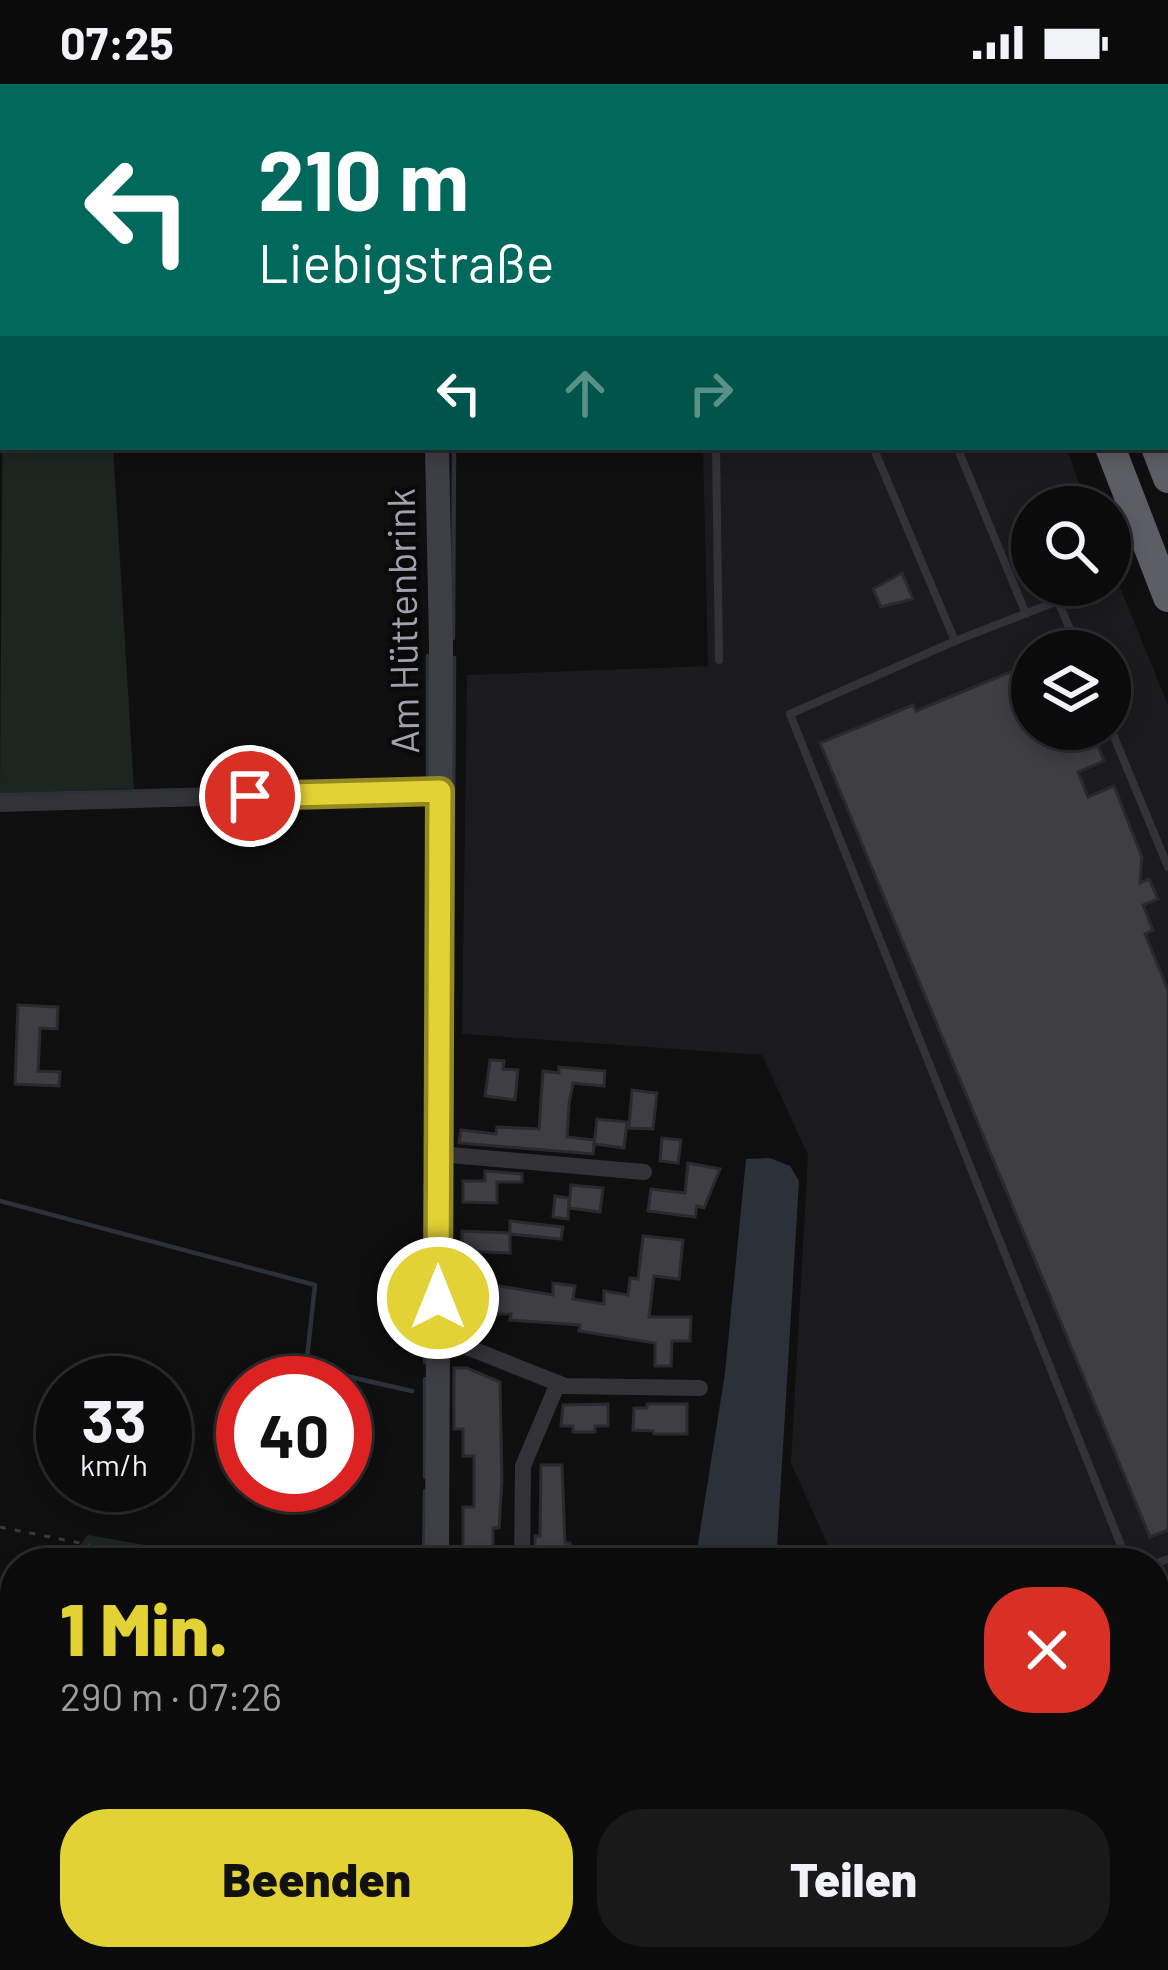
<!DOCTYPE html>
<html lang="de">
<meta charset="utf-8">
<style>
body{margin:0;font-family:Barlow,sans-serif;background:#19191a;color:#f1f3f6;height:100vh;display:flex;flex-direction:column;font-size:45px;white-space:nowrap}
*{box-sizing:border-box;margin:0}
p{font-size:39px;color:#9a9b9d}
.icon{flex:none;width:66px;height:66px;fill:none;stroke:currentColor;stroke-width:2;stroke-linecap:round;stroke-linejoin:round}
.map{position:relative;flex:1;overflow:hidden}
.side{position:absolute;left:0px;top:1464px;width:1170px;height:423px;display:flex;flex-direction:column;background:#0b0b0c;border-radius:48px 48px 0 0;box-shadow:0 6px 18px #0003,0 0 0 3px #2b2b2d}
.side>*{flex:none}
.guide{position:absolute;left:0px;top:0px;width:1170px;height:366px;box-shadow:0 6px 18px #0003,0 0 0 3px #2b2b2d;background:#00695c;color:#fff;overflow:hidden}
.fabs{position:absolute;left:1011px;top:402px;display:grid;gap:24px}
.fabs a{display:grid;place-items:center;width:120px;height:120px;border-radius:50%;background:#0b0b0c;box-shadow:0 6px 18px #0003,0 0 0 3px #2b2b2d;font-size:60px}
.speed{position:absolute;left:36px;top:1272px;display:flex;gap:24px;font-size:60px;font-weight:700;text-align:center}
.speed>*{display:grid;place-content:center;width:156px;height:156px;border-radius:50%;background:#0b0b0c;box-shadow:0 6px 18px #0003,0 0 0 3px #2b2b2d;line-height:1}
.speed small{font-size:30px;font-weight:400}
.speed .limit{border:18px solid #d22;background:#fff;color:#111}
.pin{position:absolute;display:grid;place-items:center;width:102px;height:102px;color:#fff;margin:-51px;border:6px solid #fff;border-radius:50%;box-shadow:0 3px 12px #0007}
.me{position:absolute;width:132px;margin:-66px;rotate:0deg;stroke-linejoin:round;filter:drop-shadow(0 0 9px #0008)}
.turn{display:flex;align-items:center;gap:42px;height:252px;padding:0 60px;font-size:54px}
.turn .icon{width:156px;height:156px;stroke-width:2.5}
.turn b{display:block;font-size:84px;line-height:102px}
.lanes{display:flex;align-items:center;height:114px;padding:0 60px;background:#0003;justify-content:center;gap:60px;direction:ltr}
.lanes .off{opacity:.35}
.round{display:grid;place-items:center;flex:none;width:126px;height:126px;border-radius:48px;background:#19191a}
.overview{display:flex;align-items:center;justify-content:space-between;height:204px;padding:0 60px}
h1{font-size:72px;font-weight:800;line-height:90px;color:#e2d235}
.primary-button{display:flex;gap:24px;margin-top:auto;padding:24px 60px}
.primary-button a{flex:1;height:138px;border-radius:48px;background:#e2d235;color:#111;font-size:48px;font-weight:800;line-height:138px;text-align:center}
.primary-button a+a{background:#19191a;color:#f1f3f6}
.status{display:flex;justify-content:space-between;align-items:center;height:84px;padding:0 60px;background:#0b0b0c;direction:ltr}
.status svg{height:33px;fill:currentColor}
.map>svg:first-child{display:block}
.built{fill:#1b1b1d;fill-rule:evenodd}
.green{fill:#1e2420}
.water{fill:#2c3039}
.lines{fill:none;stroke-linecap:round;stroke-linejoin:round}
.stream{stroke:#2c3039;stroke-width:4.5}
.building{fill:#3e3e43;stroke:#2a292c;stroke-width:3}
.path{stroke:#38393e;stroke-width:3;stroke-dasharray:6 9;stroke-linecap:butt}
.lane{stroke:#333237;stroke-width:8}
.street{stroke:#333237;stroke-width:16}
.secondary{stroke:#3e3e45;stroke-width:24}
.highway{stroke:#5d5d65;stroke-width:30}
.route-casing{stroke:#938822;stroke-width:30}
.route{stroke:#e2d235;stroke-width:21}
.labels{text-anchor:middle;stroke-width:9;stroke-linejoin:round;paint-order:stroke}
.street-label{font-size:39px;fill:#a1a2b0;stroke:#0a0a0b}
</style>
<div class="status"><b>07:25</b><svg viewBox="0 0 49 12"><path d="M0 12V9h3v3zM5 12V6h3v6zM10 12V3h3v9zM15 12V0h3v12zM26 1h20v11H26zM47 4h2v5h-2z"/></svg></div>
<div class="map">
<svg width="1168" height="1886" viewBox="0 0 1168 1886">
<rect width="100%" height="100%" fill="#0f0f10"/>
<g class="built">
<polygon points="577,0 943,0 944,3 577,3"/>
<path d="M703 363H1066L1088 423H1032V501H1110V479L1168 621V1534L1155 1540V1479H836L791 1379 808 1071 762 971 462 950 467 591 708 582ZM1032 567H1110V645H1032Z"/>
</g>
<g class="green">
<polygon points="3,261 3,363 113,363 134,705 0,709"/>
<polygon points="88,1451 248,1479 66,1479"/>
<polygon points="15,1545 15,1661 0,1661 0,1564"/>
<polygon points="1155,1620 1168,1623 1168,1665 1155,1664"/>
<polygon points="1155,1849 1168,1852 1168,1886 1131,1886 1085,1872 1155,1872"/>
</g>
<g class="water">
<polygon points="770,1074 790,1082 799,1097 776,1479 695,1479 725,1289 746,1075"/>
<polygon points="1168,1550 1168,1623 1155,1620 1155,1556"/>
<polygon points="1155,1664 1168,1665 1168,1852 1155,1849"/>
</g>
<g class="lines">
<g class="stream">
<polyline points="453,554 454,363"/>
<polyline points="428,695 428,572"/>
<polyline points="0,711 261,704"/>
<polyline points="452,916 454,574"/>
<polyline points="427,950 428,721"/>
<polyline points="426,973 427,1053"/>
<polyline points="0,1117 315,1201 306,1283 412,1307"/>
<polyline points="426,1123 427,1080"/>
<polyline points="451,1130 451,1082"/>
<polyline points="425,1278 426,1138"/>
<polyline points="425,1393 425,1295"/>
<polyline points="424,1479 425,1407"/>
</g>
</g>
<g class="building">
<polygon points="902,489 913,515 881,523 873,505"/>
<polygon points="1032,579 1032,645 1091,645 1104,677 1078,688 1088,713 1114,702 1142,773 1140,799 1149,795 1158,815 1143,821 1153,846 1145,850 1168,906 1168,1446 1150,1453 820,659 913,621 916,627"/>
<polygon points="18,921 58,923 57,945 40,944 38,987 60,988 59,1002 15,1000"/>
<polygon points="490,976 504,977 503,985 518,986 515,1016 485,1012"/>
<polygon points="559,983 605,987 604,1002 573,999 569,1020 567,1053 595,1056 593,1070 459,1059 461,1046 496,1050 497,1043 539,1045 543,987 559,989"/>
<polygon points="632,1006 657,1009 653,1045 629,1044"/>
<polygon points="597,1035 627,1038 624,1064 594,1060"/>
<polygon points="662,1054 681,1056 678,1079 660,1077"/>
<polygon points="688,1079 720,1085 704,1124 697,1122 695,1133 648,1127 651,1105 685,1109"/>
<polygon points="485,1087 522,1090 522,1098 497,1098 497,1119 463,1118 463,1097 485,1097"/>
<polygon points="571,1101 603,1104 600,1128 569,1124"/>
<polygon points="555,1112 569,1114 568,1135 553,1133"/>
<polygon points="510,1137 563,1143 561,1155 510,1150 510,1169 462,1167 462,1147 510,1149"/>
<polygon points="643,1152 683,1156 679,1195 654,1192 649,1233 691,1233 690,1257 672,1257 671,1282 655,1282 655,1259 579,1247 580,1241 510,1236 511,1230 471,1230 471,1207 494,1207 494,1201 553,1211 553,1199 575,1202 573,1215 604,1220 604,1207 628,1211 630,1194 638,1195"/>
<polygon points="454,1284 467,1284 500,1298 502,1397 499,1444 493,1444 493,1479 463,1479 463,1423 474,1423 474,1372 463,1372 463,1345 454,1345"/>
<polygon points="608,1320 608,1342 595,1342 595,1348 573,1348 573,1342 561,1342 563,1321"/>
<polygon points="647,1320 687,1320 687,1350 654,1350 653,1347 633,1346 634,1324 647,1324"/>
<polygon points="541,1381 562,1381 565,1459 570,1459 570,1479 541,1479 541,1466 535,1466 535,1452 540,1452"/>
</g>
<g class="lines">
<g class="path">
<polyline points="92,0 96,3"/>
<polyline points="0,1443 90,1461"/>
</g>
<g class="lane">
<polyline points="882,3 885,0"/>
<polyline points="1157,3 1157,0"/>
<polyline points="1167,106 1168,109"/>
<polyline points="716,363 719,576"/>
<polyline points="873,363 955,557"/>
<polyline points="957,363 1026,530"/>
<polyline points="1079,567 1058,517 955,557 790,630 1128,1479"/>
<polyline points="1110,643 1168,783"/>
<polyline points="1155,1480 1168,1475"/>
</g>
<g class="street">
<polyline points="0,720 440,707"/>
<polyline points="439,1070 644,1088"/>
<polyline points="438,1256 447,1255 565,1302 700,1304"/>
<polyline points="522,1479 523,1382 558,1299"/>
<polyline points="569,1886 577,1873 710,1874"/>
</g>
<g class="secondary">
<polyline points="422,0 422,3"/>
<polyline points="437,363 441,561 437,1479"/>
<polyline points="434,1872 434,1886"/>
</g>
<g class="highway">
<polyline points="982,0 983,3"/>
<polyline points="1027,0 1028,3"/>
<polyline points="1110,363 1168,513"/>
<polyline points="1156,363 1168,394"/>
</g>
</g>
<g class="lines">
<g class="route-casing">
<polyline id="route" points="250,712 440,707 438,1214"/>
</g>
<use href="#route" class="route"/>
</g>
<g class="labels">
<g class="street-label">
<text transform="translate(403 537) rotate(-91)" y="14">Am Hüttenbrink</text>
</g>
</g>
</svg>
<div class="fabs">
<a><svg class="icon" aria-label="search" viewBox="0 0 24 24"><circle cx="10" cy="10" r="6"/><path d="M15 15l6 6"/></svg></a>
<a><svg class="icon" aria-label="layers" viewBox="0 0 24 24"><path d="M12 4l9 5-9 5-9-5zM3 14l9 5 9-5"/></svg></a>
</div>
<div class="speed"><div>33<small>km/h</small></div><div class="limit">40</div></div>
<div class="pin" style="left:250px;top:712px;background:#d93025"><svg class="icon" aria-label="arrive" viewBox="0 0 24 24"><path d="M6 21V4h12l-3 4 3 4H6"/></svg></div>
<svg class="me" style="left:438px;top:1214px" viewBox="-20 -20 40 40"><circle r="17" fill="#e2d235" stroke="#fff" stroke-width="3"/><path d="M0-11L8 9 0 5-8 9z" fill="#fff"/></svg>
<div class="guide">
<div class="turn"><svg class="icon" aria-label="left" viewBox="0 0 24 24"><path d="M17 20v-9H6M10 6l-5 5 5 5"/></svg><div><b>210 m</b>Liebigstraße</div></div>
<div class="lanes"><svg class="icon" aria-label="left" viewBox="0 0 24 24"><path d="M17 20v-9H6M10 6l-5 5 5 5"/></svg><svg class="icon off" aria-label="ahead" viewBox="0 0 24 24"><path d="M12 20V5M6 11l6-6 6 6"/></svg><svg class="icon off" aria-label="right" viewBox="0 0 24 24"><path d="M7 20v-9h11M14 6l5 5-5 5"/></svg></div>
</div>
<section class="side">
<div class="overview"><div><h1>1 Min.</h1><p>290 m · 07:26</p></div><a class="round" style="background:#d93025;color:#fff"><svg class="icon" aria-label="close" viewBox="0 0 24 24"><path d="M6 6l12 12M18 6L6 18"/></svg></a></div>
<div class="primary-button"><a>Beenden</a><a>Teilen</a></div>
</section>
</div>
